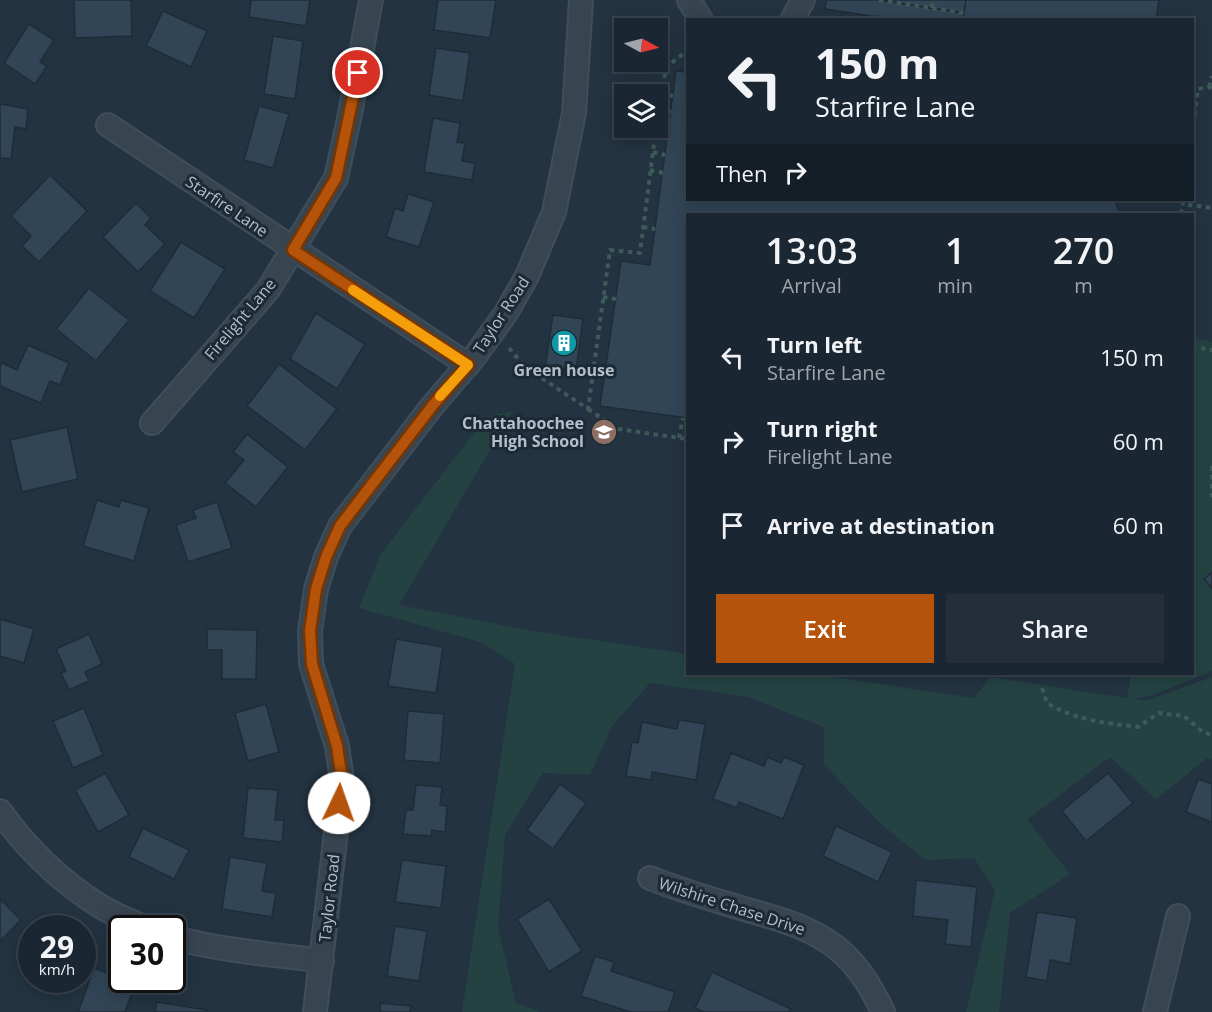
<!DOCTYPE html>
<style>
body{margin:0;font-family:"Open Sans",sans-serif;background:#232e39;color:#f1f3f6;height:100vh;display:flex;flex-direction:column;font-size:22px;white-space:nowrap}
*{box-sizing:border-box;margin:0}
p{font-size:20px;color:#9fa5ab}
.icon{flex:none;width:33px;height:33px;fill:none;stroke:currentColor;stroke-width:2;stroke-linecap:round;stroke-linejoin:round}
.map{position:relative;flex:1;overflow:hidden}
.side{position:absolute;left:686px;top:213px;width:508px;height:462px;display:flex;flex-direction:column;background:#1a2631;border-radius:0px;box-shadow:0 3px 15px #0003,0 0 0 2px #38434d}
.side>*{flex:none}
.hud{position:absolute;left:686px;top:18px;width:508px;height:183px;border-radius:0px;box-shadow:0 3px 15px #0003,0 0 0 2px #38434d;background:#1a2631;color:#f1f3f6;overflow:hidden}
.needle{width:39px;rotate:97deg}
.buttons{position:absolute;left:614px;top:18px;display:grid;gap:12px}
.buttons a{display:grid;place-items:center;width:54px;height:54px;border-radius:0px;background:#1a2631;box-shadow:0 3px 15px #0003,0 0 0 2px #38434d;font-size:30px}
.speed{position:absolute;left:18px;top:915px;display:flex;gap:12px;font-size:30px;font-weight:700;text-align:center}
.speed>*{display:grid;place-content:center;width:78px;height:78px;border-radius:50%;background:#1a2631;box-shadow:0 3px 15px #0003,0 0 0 2px #38434d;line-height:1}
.speed small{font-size:15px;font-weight:400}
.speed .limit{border:3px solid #111;border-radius:9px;background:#fff;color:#111}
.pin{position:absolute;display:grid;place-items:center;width:51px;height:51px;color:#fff;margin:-26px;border:3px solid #fff;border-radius:50%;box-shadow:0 2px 6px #0007}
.me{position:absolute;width:66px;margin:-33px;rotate:3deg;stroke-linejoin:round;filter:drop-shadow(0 0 4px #0008)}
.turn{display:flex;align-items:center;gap:21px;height:126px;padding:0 30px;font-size:27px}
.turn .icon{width:78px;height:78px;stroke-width:2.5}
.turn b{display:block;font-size:42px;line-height:51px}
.then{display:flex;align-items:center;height:57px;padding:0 30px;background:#0003;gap:12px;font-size:22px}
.eta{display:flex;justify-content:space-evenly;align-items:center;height:102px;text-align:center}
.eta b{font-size:36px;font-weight:600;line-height:42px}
.primary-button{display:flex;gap:12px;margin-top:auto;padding:12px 30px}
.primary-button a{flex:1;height:69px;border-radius:0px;background:#b45309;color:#fff;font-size:24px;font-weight:600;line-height:69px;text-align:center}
.primary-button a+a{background:#232e39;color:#f1f3f6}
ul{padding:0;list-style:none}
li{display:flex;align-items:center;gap:18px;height:84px;padding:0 30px}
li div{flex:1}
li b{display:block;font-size:22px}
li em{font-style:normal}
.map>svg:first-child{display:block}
.green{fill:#254242}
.building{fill:#314556;stroke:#1e2c38;stroke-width:1.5}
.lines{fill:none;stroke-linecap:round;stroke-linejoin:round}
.minor-casing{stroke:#404e5a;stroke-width:26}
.path{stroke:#3e5a59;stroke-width:4;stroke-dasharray:4.5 4.5;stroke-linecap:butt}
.minor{stroke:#374551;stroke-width:22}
.route-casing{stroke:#753606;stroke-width:15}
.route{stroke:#b45309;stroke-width:10}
.slow{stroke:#f59e0b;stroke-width:10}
.labels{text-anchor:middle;stroke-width:6;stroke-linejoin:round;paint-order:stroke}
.street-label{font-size:16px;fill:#b3bfcb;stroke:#1c2a36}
.poi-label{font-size:16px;font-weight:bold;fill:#b3bfcb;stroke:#1c2a36}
</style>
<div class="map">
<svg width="1212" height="1012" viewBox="0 0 1212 1012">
<rect width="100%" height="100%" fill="#233341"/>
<polygon class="green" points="1193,338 1212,342 1212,671 1153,695 1133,699 1146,701 1212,677 1212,759 1207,758 1156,799 1110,757 1027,820 1070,874 1010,913 999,1012 966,1012 995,890 974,858 925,860 881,824 824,765 824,727 749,697 650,683 612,726 590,775 543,773 505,835 498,928 516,1003 541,1012 462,1012 515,664 480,642 359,608 381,554 486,417 513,411 399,605 534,631 687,654 687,674 814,674 974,698 990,677 1127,698 1131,674 1192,674"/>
<g class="building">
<polygon points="74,0 131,0 132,36 75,38"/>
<polygon points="251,0 310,0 306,26 249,17"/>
<polygon points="438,0 496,0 490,38 434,30"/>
<polygon points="826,0 879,0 964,13 963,20 897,20 825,9"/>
<polygon points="879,0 966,0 964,13"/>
<polygon points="966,0 1159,0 1156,20 963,20"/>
<polygon points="163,11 207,31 191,67 146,46"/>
<polygon points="875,16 897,20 874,20"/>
<polygon points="29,24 54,40 40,62 47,66 35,84 4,63"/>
<polygon points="273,36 303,41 295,99 264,94"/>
<polygon points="436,48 470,53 463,101 429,95"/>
<polygon points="676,71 687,72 687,200 1114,200 1121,214 687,214 687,418 600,406 621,261 650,265"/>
<polygon points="0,104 28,109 26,129 15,127 11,159 0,158"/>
<polygon points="259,106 289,114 273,168 244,160"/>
<polygon points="433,118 460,123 457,142 465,143 462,161 475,163 472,180 424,172"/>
<polygon points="50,175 87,211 39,262 22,246 31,236 11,216"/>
<polygon points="408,194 434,202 419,247 386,237 395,208 403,211"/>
<polygon points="136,203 151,218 145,225 165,244 138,272 103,237"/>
<polygon points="181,242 225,269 194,318 150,291"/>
<polygon points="89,288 129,320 96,361 56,329"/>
<polygon points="316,313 365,344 337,389 290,359"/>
<polygon points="553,315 583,319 576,370 545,368"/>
<polygon points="28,345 69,363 60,385 50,381 41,403 0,386 0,367 2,363 17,370"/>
<polygon points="279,364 337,409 305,450 247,406"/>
<polygon points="67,427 78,479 22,492 10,440"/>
<polygon points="247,434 288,467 256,507 225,483 244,460 233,452"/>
<polygon points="97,500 119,507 121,500 149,508 134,561 83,546"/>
<polygon points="217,502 232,548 188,562 176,525 196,518 193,510"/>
<polygon points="1212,572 1212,588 1204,579"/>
<polygon points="0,619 34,629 24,663 0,656"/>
<polygon points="207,629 257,630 256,679 222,679 222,650 207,650"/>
<polygon points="89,634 102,664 85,672 89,681 69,690 61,673 66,671 56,649"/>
<polygon points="396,639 443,647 436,693 388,686"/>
<polygon points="266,704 279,752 248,761 235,713"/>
<polygon points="84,708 103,755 73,768 53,721"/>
<polygon points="408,711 444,714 440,763 404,760"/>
<polygon points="679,720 705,724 696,780 652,772 651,780 626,776 632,742 638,743 642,722 677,729"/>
<polygon points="731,753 764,766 767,757 781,763 784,757 804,765 783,819 739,802 737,808 713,799"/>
<polygon points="105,773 129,815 98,832 75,790"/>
<polygon points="1108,773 1133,803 1086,841 1062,811"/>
<polygon points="1198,779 1212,784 1212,822 1186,812"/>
<polygon points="560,784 586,803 553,849 527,830"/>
<polygon points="416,785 442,787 440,805 447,806 445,832 432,830 431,836 403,834 406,810 413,810"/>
<polygon points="248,788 278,790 275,820 284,820 282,842 243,838"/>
<polygon points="836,826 892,852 878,882 823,856"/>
<polygon points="143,828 189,850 174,879 129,857"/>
<polygon points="230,857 267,863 262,891 276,893 272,917 222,909"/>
<polygon points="402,860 446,866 441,908 395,902"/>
<polygon points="916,880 977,887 971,947 945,944 948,920 913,916"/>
<polygon points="0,899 21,920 0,941"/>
<polygon points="549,899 582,951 549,972 517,919"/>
<polygon points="1037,912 1077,918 1070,964 1050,960 1047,981 1026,977"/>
<polygon points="395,926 427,931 419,981 387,976"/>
<polygon points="32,935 32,971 16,962"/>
<polygon points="595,956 614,962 611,971 675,992 668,1012 630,1012 581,996"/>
<polygon points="94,968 110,974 108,981 133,990 125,1012 78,1012"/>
<polygon points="712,972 791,1009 789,1012 704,1012 695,1008"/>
<polygon points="47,980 64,980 60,987"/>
<polygon points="157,1002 207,1010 206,1012 155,1012"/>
<polygon points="380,1003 411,1006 410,1012 380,1012"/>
</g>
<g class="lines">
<g class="minor-casing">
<g id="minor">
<polyline points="689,0 701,20"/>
<polyline points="792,20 803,0"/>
<polyline points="108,125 468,365"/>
<polyline points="152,423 268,290 336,178 350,114 371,0"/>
<path d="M0 811C27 849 60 881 100 906 114 915 131 921 146 928"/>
<path d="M650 878C680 890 710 899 741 908 775 918 810 926 838 949 859 966 872 988 883 1012"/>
<path d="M172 937C221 951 272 954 322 961"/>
<polyline points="315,1012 342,780 337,746 311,664 310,631 316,589 326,557 340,526 433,405 475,356 506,313 527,276 554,212 574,113 581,0"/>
<polyline points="1155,1012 1178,916"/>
</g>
</g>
<g class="path">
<polyline points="879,0 964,13"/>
<polyline points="932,8 933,0"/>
<polyline points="1209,87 1212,76"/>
<polyline points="661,94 673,96"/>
<polyline points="659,110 671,112"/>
<polyline points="657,122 666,67 687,51"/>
<polyline points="1192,133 1198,89 1209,87 1212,89"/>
<polyline points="653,152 665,155"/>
<polyline points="650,170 663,173"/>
<polyline points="1183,200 1183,204 1212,208"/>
<polyline points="1181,214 1183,204"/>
<polyline points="643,227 655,229"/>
<polyline points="603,297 616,299"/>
<polyline points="1192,347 1212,350"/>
<polyline points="509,348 525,367 588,409 610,250 640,253 656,128"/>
<polyline points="593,370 605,371"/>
<polyline points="588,409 618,429 687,439"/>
<polyline points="679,438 683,418"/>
<polyline points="1212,466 1212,501"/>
<path d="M1042 688 1047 703C1075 720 1105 723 1138 727L1159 713 1184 716 1203 732 1212 735"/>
</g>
<use href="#minor" class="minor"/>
</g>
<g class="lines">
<g class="route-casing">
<polyline id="route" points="339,803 342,780 337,746 312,664 310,631 316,589 326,557 340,526 433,405 468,365 293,250 336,178 358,73"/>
</g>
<use href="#route" class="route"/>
<polyline class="slow" points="353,290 468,365 440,396"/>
</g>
<defs>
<g id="building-disc" transform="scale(1.35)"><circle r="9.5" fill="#0f9aa8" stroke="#1c2a36"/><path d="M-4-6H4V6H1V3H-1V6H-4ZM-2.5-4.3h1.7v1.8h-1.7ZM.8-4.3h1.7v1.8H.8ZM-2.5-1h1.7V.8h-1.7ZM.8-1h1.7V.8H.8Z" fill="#fff"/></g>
<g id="school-disc" transform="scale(1.35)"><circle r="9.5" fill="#8d6e63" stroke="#1c2a36"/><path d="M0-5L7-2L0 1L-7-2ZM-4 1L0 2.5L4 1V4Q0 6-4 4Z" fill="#fff"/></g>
</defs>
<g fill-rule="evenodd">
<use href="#building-disc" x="564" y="343"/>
<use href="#school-disc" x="604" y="432"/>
</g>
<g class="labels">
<g class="street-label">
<text transform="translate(227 206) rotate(34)" y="6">Starfire Lane</text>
<text transform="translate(501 315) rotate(-57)" y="6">Taylor Road</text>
<text transform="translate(240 319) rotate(-50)" y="6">Firelight Lane</text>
<text transform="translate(329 898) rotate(-84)" y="6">Taylor Road</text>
<text transform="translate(732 906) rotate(18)" y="6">Wilshire Chase Drive</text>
</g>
<g class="poi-label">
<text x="564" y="376">Green house</text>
<text x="584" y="429" text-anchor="end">Chattahoochee<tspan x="584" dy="18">High School</tspan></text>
</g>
</g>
</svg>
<div class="buttons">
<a><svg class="needle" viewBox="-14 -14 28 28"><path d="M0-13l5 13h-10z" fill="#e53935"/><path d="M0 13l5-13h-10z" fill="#9fa5ab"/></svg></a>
<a><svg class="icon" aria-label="layers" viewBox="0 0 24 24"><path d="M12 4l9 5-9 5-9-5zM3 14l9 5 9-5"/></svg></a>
</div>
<div class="speed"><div>29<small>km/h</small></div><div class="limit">30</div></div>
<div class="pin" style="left:358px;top:73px;background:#d93025"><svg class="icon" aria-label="arrive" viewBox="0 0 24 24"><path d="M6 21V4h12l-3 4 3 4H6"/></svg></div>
<svg class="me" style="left:339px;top:803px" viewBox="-20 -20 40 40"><circle r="19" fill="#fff"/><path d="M0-13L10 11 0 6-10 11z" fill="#b45309"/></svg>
<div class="hud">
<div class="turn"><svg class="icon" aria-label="left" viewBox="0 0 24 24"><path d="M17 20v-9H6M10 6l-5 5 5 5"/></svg><div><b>150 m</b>Starfire Lane</div></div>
<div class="then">Then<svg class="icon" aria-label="right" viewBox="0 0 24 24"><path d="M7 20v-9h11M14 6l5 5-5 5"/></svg></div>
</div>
<section class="side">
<div class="eta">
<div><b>13:03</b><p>Arrival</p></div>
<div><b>1</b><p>min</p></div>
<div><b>270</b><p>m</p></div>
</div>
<ul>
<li><svg class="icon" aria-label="left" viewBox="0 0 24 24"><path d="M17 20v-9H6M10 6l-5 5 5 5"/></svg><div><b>Turn left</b><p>Starfire Lane</p></div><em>150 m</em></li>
<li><svg class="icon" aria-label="right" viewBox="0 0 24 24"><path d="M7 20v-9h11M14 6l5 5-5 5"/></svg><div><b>Turn right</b><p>Firelight Lane</p></div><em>60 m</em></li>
<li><svg class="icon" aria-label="arrive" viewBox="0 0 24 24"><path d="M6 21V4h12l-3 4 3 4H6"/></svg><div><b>Arrive at destination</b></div><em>60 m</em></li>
</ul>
<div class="primary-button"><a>Exit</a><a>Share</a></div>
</section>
</div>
